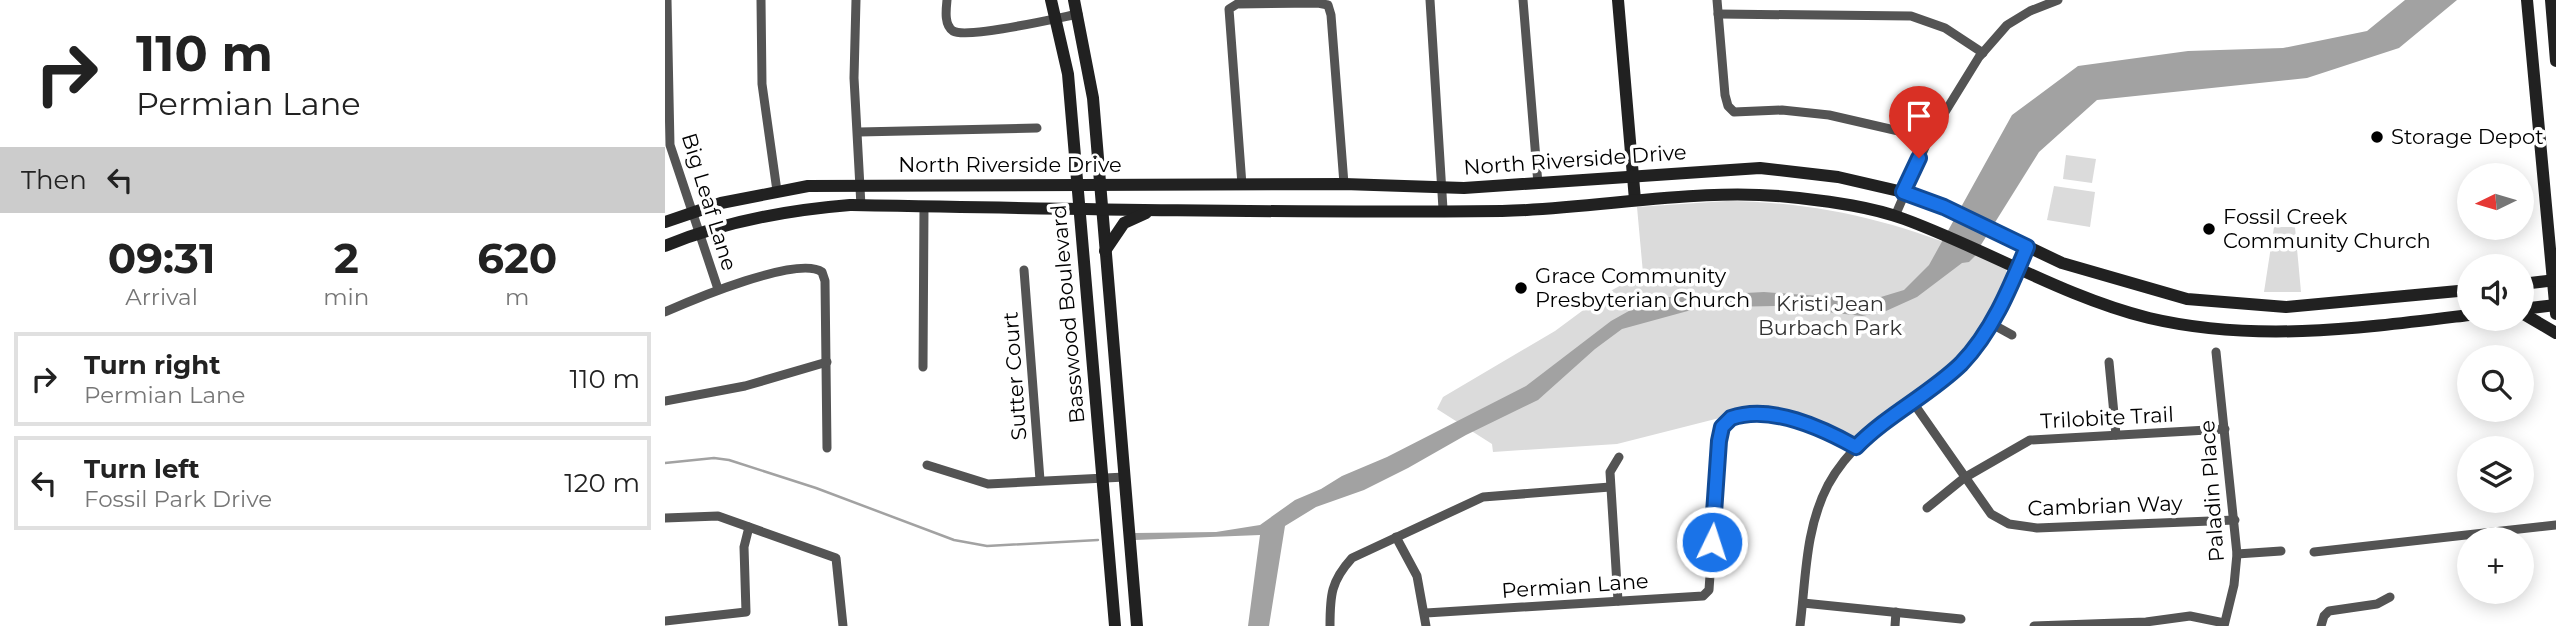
<!DOCTYPE html>
<style>
body{margin:0;font-family:Montserrat,sans-serif;background:#f6f6f6;color:#222;height:100vh;display:flex;flex-direction:column;font-size:26px;white-space:nowrap}
*{box-sizing:border-box;margin:0}
p{font-size:23px;color:#767676}
.icon{flex:none;width:38px;height:38px;fill:none;stroke:currentColor;stroke-width:2;stroke-linecap:round;stroke-linejoin:round}
.map{position:relative;flex:1;overflow:hidden}
.sheet{display:flex;flex-direction:column;background:#fff;width:665px}
.sheet>*{flex:none}
.guide{background:#fff;color:#222;overflow:hidden}
.needle{width:46px;rotate:265deg}
.fabs{position:absolute;left:1792px;top:163px;display:grid;gap:14px}
.fabs a{display:grid;place-items:center;width:77px;height:77px;border-radius:50%;background:#fff;box-shadow:0 4px 18px #0003;font-size:35px}
.pin{position:absolute;display:grid;place-items:center;width:60px;height:60px;color:#fff;margin:-72px -30px;border-radius:50% 50% 50% 0;rotate:-45deg;box-shadow:0 0 7px #0007}
.pin .icon{rotate:45deg}
.me{position:absolute;width:77px;margin:-38px;rotate:4deg;stroke-linejoin:round;filter:drop-shadow(0 0 5px #0008)}
.turn{display:flex;align-items:center;gap:24px;height:147px;padding:0 21px;font-size:32px}
.turn .icon{width:91px;height:91px;stroke-width:2.5}
.turn b{display:block;font-size:49px;line-height:60px}
.then{display:flex;align-items:center;height:66px;padding:0 21px;background:#0003;gap:14px;font-size:26px}
.eta{display:flex;justify-content:space-evenly;align-items:center;height:119px;text-align:center}
.eta b{font-size:42px;font-weight:700;line-height:49px}
ul{padding:0;list-style:none}
li{display:flex;align-items:center;gap:21px;height:94px;margin:0 14px 10px;padding:0 7px;border:4px solid #e0e0e0;border-radius:0px}
li div{flex:1}
li b{display:block;font-size:26px}
li em{font-style:normal}
main{display:flex;flex:1;min-height:0}
.map>svg:first-child{display:block}
.green{fill:#dbdbdb}
.water{fill:#a2a2a2}
.lines{fill:none;stroke-linecap:round;stroke-linejoin:round}
.stream{stroke:#a2a2a2;stroke-width:2.5}
.street{stroke:#545454;stroke-width:9}
.secondary{stroke:#212121;stroke-width:12}
.route-casing{stroke:#114b97;stroke-width:18}
.route{stroke:#1a73e8;stroke-width:12}
.poi-dot{fill:#000;stroke:#fff;stroke-width:2.5}
.labels{text-anchor:middle;stroke-width:7;stroke-linejoin:round;paint-order:stroke}
.poi-label{font-size:21px;fill:#000;stroke:#fff;text-anchor:start}
.street-label{font-size:21px;fill:#000;stroke:#fff}
.park-label{font-size:21px;fill:#323232;stroke:#fff}
</style>
<main>
<section class="sheet">
<div class="guide">
<div class="turn"><svg class="icon" aria-label="right" viewBox="0 0 24 24"><path d="M7 20v-9h11M14 6l5 5-5 5"/></svg><div><b>110 m</b>Permian Lane</div></div>
<div class="then">Then<svg class="icon" aria-label="left" viewBox="0 0 24 24"><path d="M17 20v-9H6M10 6l-5 5 5 5"/></svg></div>
</div>
<div class="eta">
<div><b>09:31</b><p>Arrival</p></div>
<div><b>2</b><p>min</p></div>
<div><b>620</b><p>m</p></div>
</div>
<ul>
<li><svg class="icon" aria-label="right" viewBox="0 0 24 24"><path d="M7 20v-9h11M14 6l5 5-5 5"/></svg><div><b>Turn right</b><p>Permian Lane</p></div><em>110 m</em></li>
<li><svg class="icon" aria-label="left" viewBox="0 0 24 24"><path d="M17 20v-9H6M10 6l-5 5 5 5"/></svg><div><b>Turn left</b><p>Fossil Park Drive</p></div><em>120 m</em></li>
</ul>
</section>
<div class="map">
<svg width="1891" height="626" viewBox="0 0 1891 626">
<rect width="100%" height="100%" fill="#fff"/>
<g class="green">
<polygon points="1401,155 1431,159 1427,183 1398,179"/>
<polygon points="1389,186 1430,192 1425,227 1382,220"/>
<path d="M1062 201C1163 202 1250 226 1341 268L1342 276 1323 319 1289 362 1188 440 1133 416 1082 411 952 444 828 452 827 444 772 409 778 397 890 331 940 294 978 273 972 207Z"/>
<polygon points="1609,227 1630,227 1636,292 1599,292"/>
</g>
<polygon class="water" points="1740,0 1792,0 1734,48 1642,78 1432,100 1374,152 1314,248 1317,249 1304,262 1297,263 1252,297 1221,311 1197,316 1110,306 1059,307 1030,309 957,329 930,349 873,400 801,435 743,468 699,490 651,507 620,526 604,626 583,626 595,535 470,540 470,533 551,532 595,525 630,500 656,489 677,476 722,457 861,386 946,321 987,298 1099,292 1206,300 1239,290 1264,265 1347,115 1413,66 1523,51 1618,48 1702,31"/>
<g class="lines">
<polyline class="stream" points="0,463 49,458 64,460 151,488 289,540 322,546 433,540"/>
<g class="street">
<polyline points="2,0 5,145 53,289"/>
<polyline points="96,0 97,84 112,191"/>
<polyline points="191,0 189,78 196,206"/>
<path d="M282 0C281 10 279 25 288 31 302 39 393 18 413 14"/>
<polyline points="765,0 778,209"/>
<polyline points="858,0 873,184"/>
<polyline points="1052,0 1060,95 1063,106 1069,112 1117,110 1164,115 1264,138"/>
<polyline points="1053,14 1246,16 1280,28 1318,53"/>
<polyline points="194,132 372,128"/>
<polyline points="577,185 564,9 572,4 653,3 663,5 666,15 679,184"/>
<polyline points="1230,216 1264,138 1314,57 1342,25 1365,11 1393,0"/>
<polyline points="359,270 375,480"/>
<path d="M0 312C27 300 133 255 157 272L160 281 162 448"/>
<polyline points="1327,324 1347,335"/>
<polyline points="1551,352 1572,554 1569,585 1559,626"/>
<polyline points="1444,362 1451,435"/>
<polyline points="258,367 259,207"/>
<polyline points="0,401 80,386 162,362"/>
<polyline points="1247,401 1326,514 1344,524 1372,528 1570,520"/>
<polyline points="262,465 323,484 460,477"/>
<polyline points="1262,508 1299,478 1365,440 1560,429"/>
<polyline points="0,518 53,516 171,558 178,626"/>
<polyline points="731,537 752,576 761,626"/>
<polyline points="1649,552 1891,525"/>
<polyline points="1572,554 1616,551"/>
<polyline points="953,601 945,472 954,457"/>
<polyline points="1138,603 1296,619"/>
<path d="M761 613 1038 596 1044 590 1054 441 1061 422C1089 398 1164 432 1191 448"/>
<polyline points="0,621 81,612 79,547 84,527"/>
<path d="M665 626C665 595 666 581 687 558L818 497 945 487"/>
<path d="M1135 626C1141 578 1140 529 1163 485 1192 431 1248 406 1292 367 1327 337 1345 289 1362 247"/>
<polyline points="1230,626 1231,612"/>
<polyline points="1369,626 1481,622 1525,616 1559,623"/>
<polyline points="1656,626 1659,616 1664,611 1712,604 1725,597"/>
</g>
<g class="secondary">
<polyline points="386,0 403,74 450,626"/>
<polyline points="409,0 428,98 472,626"/>
<polyline points="953,0 970,200"/>
<polyline points="1862,0 1891,314"/>
<polyline points="1886,0 1891,61"/>
<polyline points="0,222 56,203 143,186 679,184 799,188 1095,168 1173,177 1238,192 1279,207 1397,263 1522,299 1621,307 1804,290"/>
<path d="M0 246C58 222 123 210 185 205 403 209 620 213 837 211 936 209 1035 186 1134 198 1168 202 1207 207 1239 219 1321 249 1399 297 1484 318 1590 343 1698 328 1804 315"/>
<polyline points="440,251 459,223 481,213"/>
<polyline points="1857,284 1891,280"/>
<polyline points="1857,309 1891,305"/>
<polyline points="1857,313 1891,333"/>
</g>
</g>
<g class="lines">
<g class="route-casing">
<path id="route" d="M1047 542 1054 441 1057 427 1066 418C1106 404 1157 428 1191 447 1222 415 1264 395 1296 364 1327 332 1345 288 1362 247L1279 207 1238 192 1254 158"/>
</g>
<use href="#route" class="route"/>
</g>
<g class="poi-dot">
<circle cx="1712" cy="137" r="7"/>
<circle cx="1544" cy="229" r="7"/>
<circle cx="856" cy="288" r="7"/>
</g>
<g class="labels">
<g class="poi-label">
<text x="1726" y="144">Storage Depot</text>
<text x="1558" y="224">Fossil Creek<tspan x="1558" dy="24">Community Church</tspan></text>
<text x="870" y="283">Grace Community<tspan x="870" dy="24">Presbyterian Church</tspan></text>
</g>
<g class="street-label">
<text transform="translate(910 160) rotate(-4)" y="7">North Riverside Drive</text>
<text x="345" y="172">North Riverside Drive</text>
<text transform="translate(44 202) rotate(73)" y="7">Big Leaf Lane</text>
<text transform="translate(403 314) rotate(-95)" y="7">Basswood Boulevard</text>
<text transform="translate(350 376) rotate(-94)" y="7">Sutter Court</text>
<text transform="translate(1442 418) rotate(-3)" y="7">Trilobite Trail</text>
<text transform="translate(1547 491) rotate(-94)" y="7">Paladin Place</text>
<text transform="translate(1440 506) rotate(-2)" y="7">Cambrian Way</text>
<text transform="translate(910 586) rotate(-4)" y="7">Permian Lane</text>
</g>
<g class="park-label">
<text x="1165" y="311">Kristi Jean<tspan x="1165" dy="24">Burbach Park</tspan></text>
</g>
</g>
</svg>
<div class="fabs">
<a><svg class="needle" viewBox="-14 -14 28 28"><path d="M0-13l5 13h-10z" fill="#e53935"/><path d="M0 13l5-13h-10z" fill="#767676"/></svg></a>
<a><svg class="icon" aria-label="sound" viewBox="0 0 24 24"><path d="M4 9h4l5-4v14l-5-4H4zM17 9q2 3 0 6"/></svg></a>
<a><svg class="icon" aria-label="search" viewBox="0 0 24 24"><circle cx="10" cy="10" r="6"/><path d="M15 15l6 6"/></svg></a>
<a><svg class="icon" aria-label="layers" viewBox="0 0 24 24"><path d="M12 4l9 5-9 5-9-5zM3 14l9 5 9-5"/></svg></a>
<a>+</a>
</div>
<div class="pin" style="left:1254px;top:158px;background:#d93025"><svg class="icon" aria-label="arrive" viewBox="0 0 24 24"><path d="M6 21V4h12l-3 4 3 4H6"/></svg></div>
<svg class="me" style="left:1047px;top:542px" viewBox="-20 -20 40 40"><circle r="17" fill="#1a73e8" stroke="#fff" stroke-width="3"/><path d="M0-11L8 9 0 5-8 9z" fill="#fff"/></svg>
</div>
</main>
